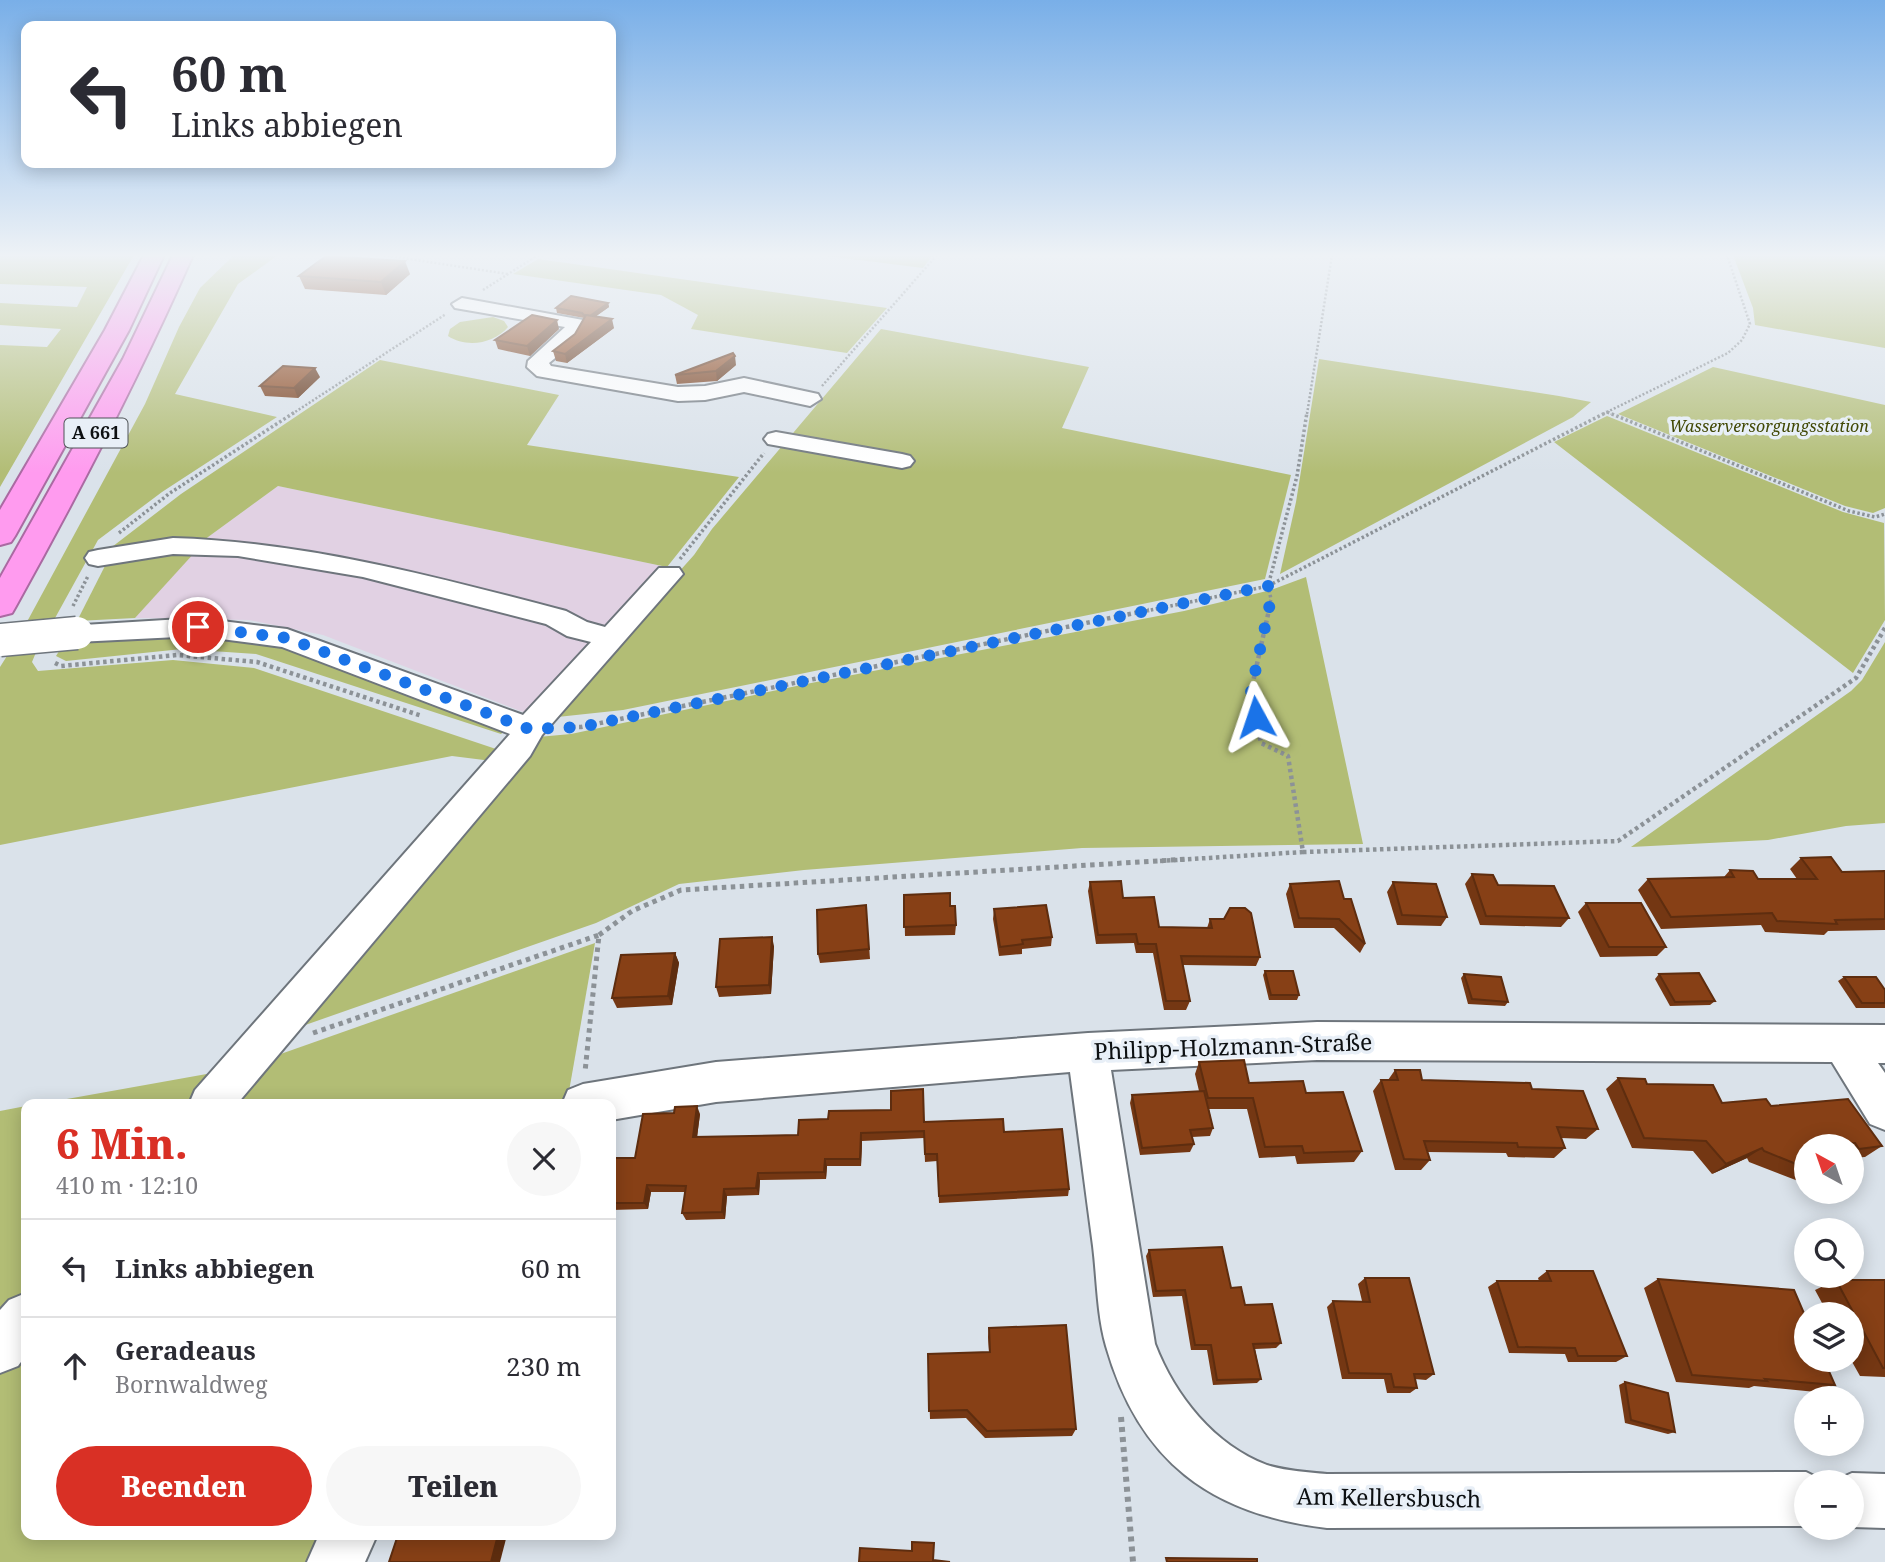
<!DOCTYPE html>
<html lang="de">
<meta charset="utf-8">
<style>
body{margin:0;font-family:"Noto Serif",serif;background:#f7f7f7;color:#2b2b33;height:100vh;display:flex;flex-direction:column;font-size:26px;white-space:nowrap}
*{box-sizing:border-box;margin:0}
p{font-size:23px;color:#7c7c81}
.icon{flex:none;width:38px;height:38px;fill:none;stroke:currentColor;stroke-width:2;stroke-linecap:round;stroke-linejoin:round}
.map{position:relative;flex:1;overflow:hidden}
.side{position:absolute;left:21px;top:1099px;width:595px;height:441px;display:flex;flex-direction:column;background:#fff;border-radius:14px;box-shadow:0 4px 18px #0003}
.side>*{flex:none}
.hud{position:absolute;left:21px;top:21px;width:595px;height:147px;border-radius:14px;box-shadow:0 4px 18px #0003;background:#fff;color:#2b2b33;overflow:hidden}
.needle{width:46px;rotate:320deg}
.fabs{position:absolute;left:1794px;top:1134px;display:grid;gap:14px}
.fabs a{display:grid;place-items:center;width:70px;height:70px;border-radius:50%;background:#fff;box-shadow:0 4px 18px #0003;font-size:35px}
.pin{position:absolute;display:grid;place-items:center;width:60px;height:60px;color:#fff;margin:-30px;border:4px solid #fff;border-radius:50%;box-shadow:0 2px 7px #0007}
.me{position:absolute;width:77px;margin:-38px;rotate:355deg;stroke-linejoin:round;filter:drop-shadow(0 0 5px #0008)}
.turn{display:flex;align-items:center;gap:24px;height:147px;padding:0 35px;font-size:32px}
.turn .icon{width:91px;height:91px;stroke-width:2.5}
.turn b{display:block;font-size:49px;line-height:60px}
.round{display:grid;place-items:center;flex:none;width:74px;height:74px;border-radius:37px;background:#f7f7f7}
.overview{display:flex;align-items:center;justify-content:space-between;height:119px;padding:0 35px}
h1{font-size:42px;font-weight:800;line-height:52px;color:#d93025}
.action{display:flex;gap:14px;margin-top:auto;padding:14px 35px}
.action a{flex:1;height:80px;border-radius:42px;background:#d93025;color:#fff;font-size:28px;font-weight:800;line-height:80px;text-align:center}
.action a+a{background:#f7f7f7;color:#2b2b33}
ul{padding:0;list-style:none}
li{display:flex;align-items:center;gap:21px;height:98px;padding:0 35px;border-top:2px solid #e1e1e2}
li div{flex:1}
li b{display:block;font-size:26px}
li em{font-style:normal}
.map>svg:first-child{display:block}
.industrial{fill:#e1d1e3}
.green{fill:#b2bd75}
.lines{fill:none;stroke-linecap:round;stroke-linejoin:round}
.minor-casing{stroke:#6e757c;stroke-width:4}
.highway-casing{stroke:#aa6aa2;stroke-width:4}
.path-far4{stroke:#8c9297;stroke-width:2.5;stroke-dasharray:2 2;stroke-linecap:butt}
.path-far3{stroke:#8c9297;stroke-width:3.5;stroke-dasharray:2.5 2.5;stroke-linecap:butt}
.path-far2{stroke:#8c9297;stroke-width:4.5;stroke-dasharray:3.5 3.5;stroke-linecap:butt}
.path-far1{stroke:#8c9297;stroke-width:5;stroke-dasharray:4.5 4.5;stroke-linecap:butt}
.path{stroke:#8c9297;stroke-width:6;stroke-dasharray:5 5;stroke-linecap:butt}
.minor{fill:#fff;fill-rule:evenodd}
.highway{fill:#ff9bef;fill-rule:evenodd}
.minor-bridge-casing{stroke:#6e757c;stroke-width:35;stroke-linecap:butt}
.minor-bridge{stroke:#fff;stroke-width:32}
.wall{fill:#743713}
.shaded-wall{fill:#5e2d0f}
.building{fill:#874016;stroke:#5e2d0f;stroke-width:2}
.route{stroke:#1a73e8;stroke-width:12;stroke-dasharray:0 21.6}
.labels{text-anchor:middle;stroke-width:7;stroke-linejoin:round;paint-order:stroke}
.far-park-label{font-size:16px;font-style:italic;fill:#414804;stroke:#e8eff7}
.shield{fill:#e8eff7;stroke:#4f5357;stroke-width:2}
.shield-label{font-size:18px;font-weight:bold;fill:#0d1012}
.near-street-label{font-size:23px;fill:#0d1012;stroke:#e8eff7}
</style>
<div class="map">
<svg width="1885" height="1562" viewBox="0 0 1885 1562">
<rect width="100%" height="100%" fill="#dae2ea"/>
<polygon class="industrial" points="278,486 667,567 531,715 323,635 249,620 135,618 204,540"/>
<g class="green">
<polygon points="0,255 134,255 0,487 0,345 47,347 61,329 0,325 0,303 77,307 87,287 0,284"/>
<polygon points="234,255 278,255 238,284 175,394 277,417 162,492 98,540 49,629 22,631 145,404 179,327 200,288"/>
<polygon points="819,255 933,255 923,268"/>
<polygon points="1733,255 1885,255 1885,348 1755,325 1753,308"/>
<polygon points="538,259 887,308 847,353 691,329 698,315 661,295 513,274"/>
<path d="M493 317 504 321 508 327C494 344 466 348 448 336L450 329 460 322Z"/>
<polygon points="881,329 1089,367 1062,428 1291,475 1265,579 623,710 548,718 694,555 712,529"/>
<polygon points="1319,359 1559,396 1591,402 1573,417 1280,574 1296,502"/>
<polygon points="380,360 559,395 527,445 739,477 667,567 278,486 204,540 169,538 108,550 181,494"/>
<polygon points="1713,367 1885,405 1885,508 1873,513 1845,506 1618,414"/>
<polygon points="1607,416 1843,512 1884,523 1885,620 1853,673 1554,442"/>
<polygon points="196,551 135,618 77,621 109,558"/>
<polygon points="1306,577 1363,844 1082,848 804,870 679,884 596,923 291,1030 538,737 571,734 806,684 1184,611 1271,590"/>
<polygon points="154,636 276,644 324,664 509,727 501,734 256,654 182,649 66,661 56,656 66,640"/>
<polygon points="1885,642 1885,823 1846,826 1768,840 1631,847 1851,691 1862,680"/>
<polygon points="39,645 32,662 38,671 173,660 254,668 499,750 492,761 452,756 0,845 0,667 12,648"/>
<polygon points="595,943 568,1097 564,1104 222,1104 258,1062"/>
<polygon points="229,1070 195,1104 39,1104"/>
<polygon points="26,1106 26,1300 0,1331 0,1111"/>
<polygon points="26,1337 26,1535 326,1535 311,1562 0,1562 0,1368"/>
</g>
<g class="lines">
<g class="minor-casing">
<g id="minor">
<polygon points="462,298 583,320 586,324 576,341 549,363 551,366 678,387 705,386 744,378 818,394 821,399 810,406 744,392 705,400 678,401 537,376 527,367 528,361 565,327 455,308 452,304"/>
<polygon points="776,432 902,454 910,456 914,461 910,466 902,468 768,444 764,439 768,434"/>
<path d="M173 538C307 542 437 577 566 611L587 622 605 627 659 568H679L683 574 542 735 530 756 237 1104H189L195 1090 510 734 282 647 198 636 77 642 67 640 63 633 67 626 198 618 287 629 523 715 591 642 567 636 546 624 363 577 238 556 173 554 98 566 89 564 85 558 89 552 98 550Z"/>
<path d="M1317 1022 1885 1025V1063H1878L1885 1073V1130L1870 1124 1832 1062 1317 1060 1111 1070 1155 1344C1175 1396 1214 1445 1267 1465 1286 1471 1307 1472 1327 1474L1806 1472 1826 1482H1806V1526L1327 1528C1210 1514 1139 1461 1106 1346 1097 1315 1097 1278 1093 1246 1085 1188 1078 1130 1070 1072L716 1102 611 1120V1104H562L568 1090 583 1084 716 1062 1088 1033Z"/>
<polygon points="26,1293 26,1355 18,1366 0,1373 0,1310 9,1300"/>
<polygon points="1852,1473 1885,1474 1885,1528 1852,1527 1852,1482 1832,1482"/>
<polygon points="319,1535 377,1535 365,1562 307,1562"/>
</g>
</g>
<g class="highway-casing">
<g id="highway">
<polygon points="144,255 164,255 129,330 15,536 11,542 0,545 0,510 105,330"/>
<path d="M173 255H193C140 375 80 491 16 606L12 613 0 616V578L123 359Z"/>
</g>
</g>
<g class="path-far4">
<polyline points="383,255 508,274"/>
<polyline points="483,290 538,255"/>
<polyline points="822,386 937,255"/>
<polyline points="1607,412 1611,414"/>
<polyline points="292,414 446,314"/>
<polyline points="1307,414 1332,255"/>
<polyline points="1603,414 1728,353 1742,340 1750,324 1727,255"/>
</g>
<g class="path-far3">
<polyline points="1607,412 1849,511 1875,517 1885,514"/>
<polyline points="119,533 170,493 295,412"/>
<polyline points="680,559 764,453"/>
<polyline points="73,606 88,576"/>
<polyline points="1141,612 1268,586 1607,412"/>
<polyline points="1268,612 1271,599 1268,586 1297,476 1307,412"/>
</g>
<g class="path-far2">
<polyline points="55,663 61,666 177,655 257,662 422,716"/>
<polyline points="565,727 581,727 1149,610"/>
<polyline points="1303,852 1618,841 1856,678 1885,628"/>
<polyline points="1160,861 1303,852 1288,756 1261,743 1251,691 1269,610"/>
</g>
<g class="path-far1">
<polyline points="599,935 632,911 681,890 1189,859"/>
<polyline points="313,1033 599,935 585,1072"/>
</g>
<polyline class="path" points="1121,1417 1133,1562"/>
<use href="#minor" class="minor"/>
<use href="#highway" class="highway"/>
<g class="minor-bridge-casing">
<polyline id="minor-bridge" points="0,640 77,633"/>
</g>
<use href="#minor-bridge" class="minor-bridge"/>
</g>
<g class="wall">
<polygon points="410,274 386,295 305,289 299,276"/>
<polygon points="608,303 609,307 596,316 614,328 567,363 556,361 553,351 575,334 584,318 557,313 556,308"/>
<polygon points="559,329 530,356 498,349 495,340"/>
<polygon points="736,365 717,381 677,384 675,375"/>
<polygon points="320,377 298,398 265,396 260,386"/>
<polygon points="1801,858 1842,872 1885,871 1885,930 1828,931 1824,935 1765,932 1761,925 1661,929 1638,890 1648,879 1724,877 1730,870 1758,879 1797,879 1790,869"/>
<polygon points="1472,874 1498,885 1569,918 1561,927 1480,925 1465,884"/>
<polygon points="1090,882 1123,898 1159,927 1207,928 1210,919 1260,957 1256,966 1183,965 1190,1001 1186,1010 1164,1010 1153,953 1136,953 1134,943 1096,944 1088,891"/>
<polygon points="1393,882 1447,917 1441,926 1397,925 1387,892"/>
<polygon points="1290,884 1344,899 1365,944 1360,953 1334,928 1294,928 1286,894"/>
<polygon points="904,895 950,906 956,925 955,935 905,936"/>
<polygon points="1586,903 1666,947 1657,956 1600,957 1578,912"/>
<polygon points="866,905 870,959 820,963 818,954"/>
<polygon points="994,909 1052,937 1051,946 1022,949 1022,954 999,956 993,919"/>
<polygon points="774,946 771,994 719,997 716,987"/>
<polygon points="675,953 679,963 672,1005 617,1008 612,998"/>
<polygon points="1265,971 1299,995 1297,1000 1269,1000 1263,975"/>
<polygon points="1464,974 1508,1002 1505,1006 1468,1004 1461,978"/>
<polygon points="1659,974 1715,1001 1710,1005 1670,1006 1655,979"/>
<polygon points="1844,977 1885,990 1885,1008 1856,1008 1838,981"/>
<polygon points="1199,1062 1249,1083 1306,1093 1362,1151 1354,1162 1297,1164 1295,1156 1259,1158 1247,1109 1209,1109 1213,1128 1210,1136 1192,1137 1194,1144 1190,1152 1140,1155 1130,1103 1132,1095 1199,1091 1195,1074"/>
<polygon points="1395,1070 1422,1080 1532,1089 1598,1129 1586,1139 1561,1138 1565,1148 1554,1158 1508,1157 1506,1153 1427,1152 1430,1160 1421,1170 1395,1170 1373,1091 1381,1080 1388,1080"/>
<polygon points="1618,1078 1647,1084 1722,1103 1771,1106 1882,1146 1865,1157 1852,1158 1852,1146 1806,1146 1806,1184 1749,1162 1747,1158 1712,1174 1693,1151 1632,1148 1606,1089"/>
<polygon points="700,1114 697,1137 798,1135 924,1122 1004,1132 1069,1189 1068,1196 939,1203 937,1161 925,1162 924,1138 862,1141 861,1166 827,1166 826,1179 760,1180 759,1195 727,1196 725,1219 686,1220 682,1213 685,1192 651,1192 648,1209 611,1210 611,1158 635,1158"/>
<polygon points="1149,1250 1231,1288 1245,1305 1281,1343 1276,1348 1255,1349 1261,1379 1257,1383 1213,1385 1207,1350 1191,1350 1182,1296 1153,1297 1146,1256"/>
<polygon points="1547,1271 1627,1356 1616,1362 1568,1362 1565,1354 1509,1353 1488,1287 1497,1281 1539,1281 1538,1278"/>
<polygon points="1365,1278 1434,1374 1426,1380 1415,1379 1417,1388 1410,1393 1387,1393 1384,1379 1342,1379 1327,1307 1333,1301 1362,1301 1358,1284"/>
<polygon points="1658,1279 1835,1385 1816,1392 1754,1386 1749,1388 1676,1382 1644,1288"/>
<polygon points="1836,1280 1885,1280 1885,1377 1860,1376 1851,1360 1852,1314 1828,1314 1815,1290"/>
<polygon points="989,1328 1076,1429 1072,1436 985,1438 966,1418 930,1419 928,1354 989,1352 988,1337"/>
<polygon points="1625,1382 1675,1432 1668,1434 1625,1423 1619,1385"/>
</g>
<g class="shaded-wall">
<polygon points="405,261 410,274 386,295 381,282"/>
<polygon points="608,303 609,307 588,322 587,318"/>
<polygon points="612,319 614,328 567,363 565,354"/>
<polygon points="557,320 559,329 530,356 527,346"/>
<polygon points="735,356 736,365 717,381 716,371"/>
<polygon points="315,368 320,377 298,398 294,388"/>
<polygon points="772,937 774,946 771,994 769,985"/>
<polygon points="675,953 679,963 672,1005 668,996"/>
<polygon points="697,1106 700,1114 696,1145 693,1137"/>
<polygon points="861,1133 862,1141 861,1166 860,1159"/>
<polygon points="1762,1148 1747,1158 1712,1174 1726,1164"/>
<polygon points="825,1159 827,1166 826,1179 824,1172"/>
<polygon points="758,1173 760,1180 759,1195 756,1188"/>
<polygon points="647,1185 651,1192 648,1209 644,1203"/>
<polygon points="724,1189 727,1196 725,1219 722,1212"/>
<polygon points="498,1535 507,1535 500,1562 491,1562"/>
</g>
<g class="building">
<polygon points="326,256 405,261 381,282 299,276"/>
<polygon points="571,296 608,303 590,316 586,315 585,316 582,313 556,308"/>
<polygon points="532,315 557,320 527,346 495,340"/>
<polygon points="586,315 612,319 565,354 553,351 575,334"/>
<polygon points="733,353 735,356 716,371 675,375"/>
<polygon points="283,366 315,368 294,388 260,386"/>
<polygon points="1831,857 1842,872 1885,871 1885,919 1835,920 1837,924 1777,921 1772,913 1671,917 1648,879 1734,877 1730,870 1753,871 1758,879 1817,879 1801,858"/>
<polygon points="1472,874 1493,875 1498,885 1554,886 1569,918 1486,916"/>
<polygon points="1121,881 1123,898 1154,897 1159,927 1212,928 1210,919 1224,919 1230,908 1245,908 1251,913 1260,957 1181,956 1190,1001 1166,1001 1156,944 1138,944 1136,934 1098,935 1090,882"/>
<polygon points="1339,881 1344,899 1351,899 1365,944 1339,919 1299,918 1290,884"/>
<polygon points="1393,882 1436,884 1447,917 1402,915"/>
<polygon points="950,893 950,906 955,906 956,925 904,927 904,895"/>
<polygon points="1586,903 1641,903 1666,947 1609,947"/>
<polygon points="866,905 869,949 818,954 817,910"/>
<polygon points="1046,905 1052,937 1022,940 1023,944 1000,947 994,909"/>
<polygon points="772,937 769,985 716,987 720,939"/>
<polygon points="675,953 668,996 612,998 621,955"/>
<polygon points="1265,971 1293,971 1299,995 1271,995"/>
<polygon points="1699,973 1715,1001 1675,1002 1659,974"/>
<polygon points="1464,974 1501,977 1508,1002 1472,999"/>
<polygon points="1844,977 1876,977 1885,990 1885,1003 1862,1003"/>
<polygon points="1244,1060 1249,1083 1303,1081 1306,1093 1343,1092 1362,1151 1304,1153 1302,1146 1265,1147 1253,1098 1208,1098 1199,1062"/>
<polygon points="1395,1070 1420,1070 1422,1080 1530,1083 1532,1089 1583,1091 1598,1129 1557,1127 1565,1148 1518,1147 1517,1143 1424,1141 1430,1160 1404,1159 1381,1080 1398,1080"/>
<polygon points="1618,1078 1645,1079 1647,1084 1713,1085 1722,1103 1766,1099 1771,1106 1848,1099 1882,1146 1859,1149 1855,1143 1821,1145 1821,1146 1806,1146 1806,1168 1764,1151 1762,1148 1726,1164 1706,1141 1644,1138"/>
<polygon points="923,1089 924,1122 1003,1119 1004,1132 1062,1129 1069,1189 939,1196 937,1154 925,1154 924,1131 861,1133 860,1159 825,1159 824,1172 758,1173 756,1188 724,1189 722,1212 682,1213 686,1186 647,1185 644,1203 611,1203 611,1158 635,1158 643,1114 674,1113 675,1107 697,1106 693,1137 798,1135 799,1120 828,1119 829,1111 891,1110 891,1091"/>
<polygon points="1204,1091 1213,1128 1190,1130 1194,1144 1142,1148 1132,1095"/>
<polygon points="1222,1247 1231,1288 1241,1287 1245,1305 1272,1304 1281,1343 1253,1344 1261,1379 1217,1380 1211,1345 1195,1345 1185,1290 1156,1291 1149,1250"/>
<polygon points="1547,1271 1593,1271 1627,1356 1578,1356 1575,1348 1518,1347 1497,1281 1551,1281"/>
<polygon points="1365,1278 1409,1278 1434,1374 1414,1374 1417,1388 1394,1387 1391,1374 1349,1373 1333,1301 1370,1302"/>
<polygon points="1658,1279 1794,1290 1806,1318 1806,1360 1824,1360 1835,1385 1765,1379 1767,1381 1692,1375"/>
<polygon points="1836,1280 1885,1280 1885,1368 1883,1368"/>
<polygon points="1066,1325 1076,1429 987,1431 967,1410 929,1411 928,1354 990,1352 989,1328"/>
<polygon points="1625,1382 1668,1393 1675,1432 1631,1420"/>
<polygon points="398,1535 498,1535 491,1562 389,1562"/>
<polygon points="912,1542 934,1543 933,1560 950,1562 859,1562 860,1548 912,1551"/>
<polygon points="1166,1558 1257,1559 1257,1562 1167,1562"/>
</g>
<linearGradient id="sky" x2="0" y2="1"><stop stop-color="#79afe8"/><stop offset="0.54" stop-color="#eef2f6"/><stop offset="1" stop-color="#eef2f6" stop-opacity="0"/></linearGradient>
<rect width="1885" height="473" fill="url(#sky)"/>
<g class="lines">
<polyline class="route" points="198,627 287,638 529,729 581,727 1268,586 1271,599 1251,691 1256,717"/>
</g>
<g class="labels">
<g class="far-park-label">
<text x="1769" y="432">Wasserversorgungsstation</text>
</g>
<rect class="shield" x="64.5" y="418.5" width="63" height="29" rx="5"/>
<g class="shield-label">
<text x="96" y="439">A 661</text>
</g>
<g class="near-street-label">
<text transform="translate(1233 1047) rotate(-2)" y="8">Philipp-Holzmann-Straße</text>
<text transform="translate(1389 1498) rotate(1)" y="8">Am Kellersbusch</text>
</g>
</g>
</svg>
<div class="fabs">
<a><svg class="needle" viewBox="-14 -14 28 28"><path d="M0-13l5 13h-10z" fill="#e53935"/><path d="M0 13l5-13h-10z" fill="#7c7c81"/></svg></a>
<a><svg class="icon" aria-label="search" viewBox="0 0 24 24"><circle cx="10" cy="10" r="6"/><path d="M15 15l6 6"/></svg></a>
<a><svg class="icon" aria-label="layers" viewBox="0 0 24 24"><path d="M12 4l9 5-9 5-9-5zM3 14l9 5 9-5"/></svg></a>
<a>+</a>
<a>−</a>
</div>
<div class="pin" style="left:198px;top:627px;background:#d93025"><svg class="icon" aria-label="arrive" viewBox="0 0 24 24"><path d="M6 21V4h12l-3 4 3 4H6"/></svg></div>
<svg class="me" style="left:1256px;top:717px" viewBox="-20 -20 40 40"><path d="M0-17L14 15 0 8-14 15z" fill="#1a73e8" stroke="#fff" stroke-width="4"/></svg>
<div class="hud">
<div class="turn"><svg class="icon" aria-label="left" viewBox="0 0 24 24"><path d="M17 20v-9H6M10 6l-5 5 5 5"/></svg><div><b>60 m</b>Links abbiegen</div></div>
</div>
<section class="side">
<div class="overview"><div><h1>6 Min.</h1><p>410 m · 12:10</p></div><a class="round"><svg class="icon" aria-label="close" viewBox="0 0 24 24"><path d="M6 6l12 12M18 6L6 18"/></svg></a></div>
<ul>
<li><svg class="icon" aria-label="left" viewBox="0 0 24 24"><path d="M17 20v-9H6M10 6l-5 5 5 5"/></svg><div><b>Links abbiegen</b></div><em>60 m</em></li>
<li><svg class="icon" aria-label="ahead" viewBox="0 0 24 24"><path d="M12 20V5M6 11l6-6 6 6"/></svg><div><b>Geradeaus</b><p>Bornwaldweg</p></div><em>230 m</em></li>
</ul>
<div class="action"><a>Beenden</a><a>Teilen</a></div>
</section>
</div>
